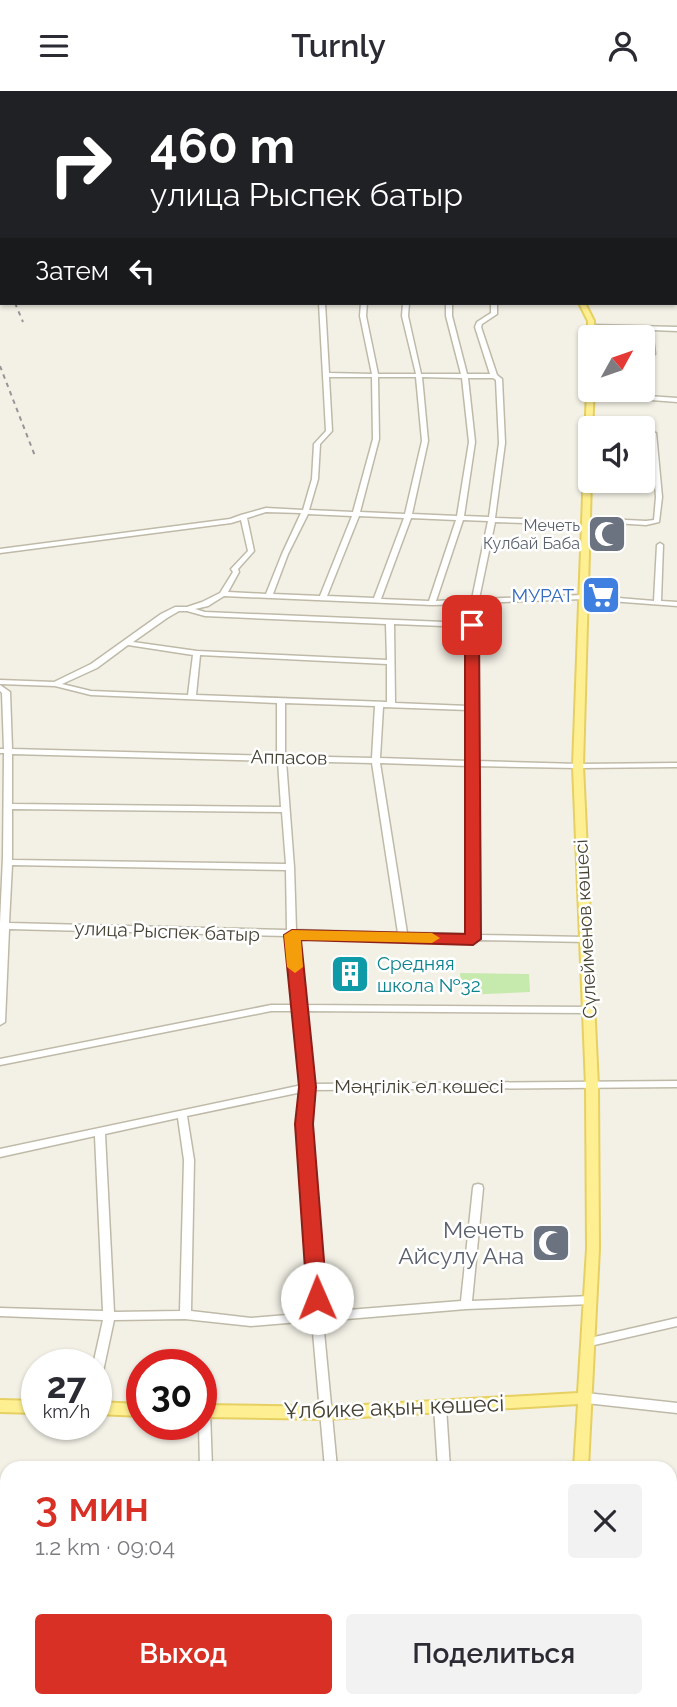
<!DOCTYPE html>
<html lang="ru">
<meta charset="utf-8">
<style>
body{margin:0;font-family:Raleway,sans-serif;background:#f2f2f3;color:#2b2b33;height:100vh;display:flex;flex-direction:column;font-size:26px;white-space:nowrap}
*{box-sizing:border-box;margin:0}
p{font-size:23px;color:#7c7c81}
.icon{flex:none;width:38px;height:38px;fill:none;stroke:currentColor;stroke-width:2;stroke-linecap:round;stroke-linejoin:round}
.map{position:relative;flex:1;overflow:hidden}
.side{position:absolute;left:0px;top:1370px;width:677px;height:247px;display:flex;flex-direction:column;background:#fff;border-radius:21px 21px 0 0;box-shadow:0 2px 5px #0004}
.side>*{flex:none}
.top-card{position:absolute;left:0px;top:0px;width:677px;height:214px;box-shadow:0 2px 5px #0004;background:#202124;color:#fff;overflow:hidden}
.needle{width:46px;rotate:50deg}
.buttons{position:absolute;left:578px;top:234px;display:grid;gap:14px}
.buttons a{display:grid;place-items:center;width:77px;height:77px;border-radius:7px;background:#fff;box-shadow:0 2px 5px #0004;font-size:35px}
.speed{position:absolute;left:21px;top:1258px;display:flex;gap:14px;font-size:35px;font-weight:700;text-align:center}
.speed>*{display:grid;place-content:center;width:91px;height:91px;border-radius:50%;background:#fff;box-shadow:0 2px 5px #0004;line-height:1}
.speed small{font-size:18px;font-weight:400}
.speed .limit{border:10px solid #d22;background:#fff;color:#111}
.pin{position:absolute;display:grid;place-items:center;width:60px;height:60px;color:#fff;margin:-30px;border-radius:14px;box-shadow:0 4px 10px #0006}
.me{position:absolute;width:77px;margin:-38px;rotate:359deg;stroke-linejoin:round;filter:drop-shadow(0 0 5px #0008)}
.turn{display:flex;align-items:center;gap:24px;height:147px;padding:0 35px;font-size:32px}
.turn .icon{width:91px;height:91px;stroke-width:2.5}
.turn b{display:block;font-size:49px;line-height:60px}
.then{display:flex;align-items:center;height:66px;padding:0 35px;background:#0003;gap:14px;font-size:26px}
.round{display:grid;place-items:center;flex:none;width:74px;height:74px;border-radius:7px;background:#f2f2f3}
.overview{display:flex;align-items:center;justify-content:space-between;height:119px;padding:0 35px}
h1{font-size:42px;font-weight:600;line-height:52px;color:#d93025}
.cta{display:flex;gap:14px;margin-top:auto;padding:14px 35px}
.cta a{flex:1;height:80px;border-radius:7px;background:#d93025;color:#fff;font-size:28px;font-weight:600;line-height:80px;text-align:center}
.cta a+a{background:#f2f2f3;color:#2b2b33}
header{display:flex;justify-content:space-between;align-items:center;height:91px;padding:0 35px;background:#fff;font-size:32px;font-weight:600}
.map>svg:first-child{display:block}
.green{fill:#c6e9ae}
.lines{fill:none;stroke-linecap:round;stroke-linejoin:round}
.stream{stroke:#a1c6f2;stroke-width:2.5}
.minor-casing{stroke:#bfbaa8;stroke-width:3}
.major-casing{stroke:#e6d061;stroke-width:4}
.minor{fill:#fff;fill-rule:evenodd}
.major{fill:#ffef93;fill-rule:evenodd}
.rail{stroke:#969696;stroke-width:2;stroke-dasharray:4.5 4.5;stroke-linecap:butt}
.route{fill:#d93025;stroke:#8d1f18;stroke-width:2}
.slow{fill:#f59e0b}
.labels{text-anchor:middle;stroke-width:5;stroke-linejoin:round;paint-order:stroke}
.far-worship-label{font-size:16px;fill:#5b616d;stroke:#fff;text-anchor:end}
.shop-label{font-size:19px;fill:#366cbe;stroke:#fff;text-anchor:end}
.street-label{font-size:19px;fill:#464235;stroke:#fff}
.culture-label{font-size:19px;fill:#0d838f;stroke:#fff;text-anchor:start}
.near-worship-label{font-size:23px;fill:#5b616d;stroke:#fff;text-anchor:end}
.near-street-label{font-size:23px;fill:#464235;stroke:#fff}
</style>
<header><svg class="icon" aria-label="menu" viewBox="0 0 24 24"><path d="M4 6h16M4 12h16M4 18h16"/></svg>Turnly<svg class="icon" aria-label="person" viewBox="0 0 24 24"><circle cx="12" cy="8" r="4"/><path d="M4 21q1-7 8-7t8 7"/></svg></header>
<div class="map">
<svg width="677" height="1616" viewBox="0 0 677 1616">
<rect width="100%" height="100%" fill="#f3f1e6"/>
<polygon class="green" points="460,882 529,883 530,901 462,904"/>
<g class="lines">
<g class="stream">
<polyline points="670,1484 677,1476"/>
<polyline points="243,1616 256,1610"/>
</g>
<g class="minor-casing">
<g id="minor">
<polygon points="676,143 677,143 677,147 676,146"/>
<path d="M319 212H325L329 282 372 283 360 225 361 212H367L366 225 378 283H416L402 225 403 212H409L408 225 421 283H461L446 225V212H452V225L467 283H490L475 236 477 231 491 222V212H497V223L482 233 481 236 497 284 502 288 505 352 495 427 526 428 529 430 526 432 495 431 479 508 583 504 654 510 657 454 660 452 663 454 661 510 677 511V515L583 508 478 512 476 526V670L578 673 677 672V676L578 677 476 675 477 844 585 846 588 847 589 849 588 851 477 849 473 851 469 849 407 848 403 850 399 847 297 845 304 914 589 916 594 919 589 922 304 920 312 993 677 990V996L312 999 309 1033 322 1187 323 1221 461 1210 473 1097 474 1094 478 1093 482 1094 483 1097 472 1210 591 1205 595 1206 596 1209 595 1212 591 1213 466 1218 323 1230 337 1377H325L312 1230 251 1235 185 1228 114 1229 102 1285 100 1288 96 1289V1274H93L103 1229 0 1225V1217L103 1220 95 1045 0 1066V1058L302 994 295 920H271L0 974V968L271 914H294L288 845 9 838 5 931 0 934V832L3 766 4 662H0V658H4L2 602 0 600V594L10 601 12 658 277 665V612L91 604 55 595 0 593V589L54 591 91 573 161 523 175 516H187L202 511 220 502 233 481 231 478 248 460 241 429 231 432 0 462V458L230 428 241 424 266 417 303 419 312 388 314 353 326 340ZM329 286H372L373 348 353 421 309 419 318 388 320 353 332 340ZM378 286H416L422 350 405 423 360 421 379 348ZM422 286 462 287 469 351 457 425 412 423 428 350ZM468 287H493L496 289 499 352 489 426 464 425 475 351ZM266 421 301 422 282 463 266 503 228 501 239 481 238 478 254 460 247 427ZM308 423 352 425 320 505 273 503 288 463ZM359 425 404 427 374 507 327 505ZM411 427 456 429 429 510 381 508ZM463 429 488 430 472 508 436 510ZM224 505 432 514 471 513 468 532 205 521 195 518 208 515ZM179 520H187L205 525 386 533 387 569 197 560 133 551 167 527ZM394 533 468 536V615L395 612ZM128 554 193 564 188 604 91 600 62 593 97 577ZM200 564 387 573V611L196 604ZM285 612 375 615 372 667 285 665ZM383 616 468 619V670L380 667ZM12 663 278 670 281 716 12 713ZM286 670 372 672 398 842 296 839 294 776ZM380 672 468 675 469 843 407 842ZM12 718 282 721 286 773 12 769ZM12 774 286 779 287 839 9 832ZM302 1001 299 1033 312 1187 311 1222 251 1227 191 1220 194 1069 187 1025ZM178 1027 184 1069 180 1220 114 1221 105 1043Z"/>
<polygon points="591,234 677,236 677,240 652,239 655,263 652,265 649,263 646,239 589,237 589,235"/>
<polygon points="589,301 677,307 677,311 587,304 587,302"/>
<polygon points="651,341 656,342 662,406 659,431 646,434 584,430 584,428 586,427 646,430 654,429 656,406"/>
<polygon points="677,1227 677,1235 590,1255 586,1254 584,1251 586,1248 590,1247"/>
<polygon points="586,1302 677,1312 677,1322 586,1312 582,1310 580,1307 582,1304"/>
<polygon points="440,1311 444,1313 446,1316 450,1377 438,1377 434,1316 436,1313"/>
<polygon points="204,1315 208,1317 210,1320 212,1377 200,1377 199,1334 201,1334 201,1316"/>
<rect x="0" y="1417" width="7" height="10"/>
<rect x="670" y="1441" width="7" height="10"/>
<rect x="0" y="1528" width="7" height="12"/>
<polygon points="38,1610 86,1610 87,1612 85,1616 31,1616 33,1612"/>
<path d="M262 1610H282C277 1616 265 1616 256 1616L258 1612Z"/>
<polygon points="339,1610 353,1610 354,1616 340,1616"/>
<polygon points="625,1610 654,1610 659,1612 661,1616 632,1616 627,1614"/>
</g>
</g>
<g class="major-casing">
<g id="major">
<polygon points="236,0 242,0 243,2 238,2"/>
<polygon points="579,212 585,212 594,230 594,247 590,247 590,249 588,247 588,230"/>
<polygon points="587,297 594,299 592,338 590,338 591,390 583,675 598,995 599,1158 588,1377 574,1377 578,1313 327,1328 201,1326 201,1314 327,1316 578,1302 587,1158 586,995 573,675"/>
<polygon points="0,1309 37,1310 37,1322 0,1321"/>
<polygon points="96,1311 142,1313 142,1325 96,1323"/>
<polygon points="554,1610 570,1610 569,1616 553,1616"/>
</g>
</g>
<use href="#minor" class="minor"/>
<use href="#major" class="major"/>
<g class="rail">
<polyline points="458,0 470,2"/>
<polyline points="519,0 539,2"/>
<polyline points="549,0 569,2"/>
<polyline points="629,0 646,2"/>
<polyline points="190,2 202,0"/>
<polyline points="218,2 220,0"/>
<polyline points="0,153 2,150"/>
<polyline points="0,178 2,182"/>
<polyline points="15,212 23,231"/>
<polyline points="0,275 35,365"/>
</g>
</g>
<polygon class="route" points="472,530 479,534 481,848 473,854 301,849 316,996 313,1033 327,1207 324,1212 317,1215 310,1212 307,1207 295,1033 299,996 284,844 292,839 465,843 465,534"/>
<polygon class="slow" points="292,839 432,842 440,847 432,852 301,849 303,876 295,882 287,876 284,844"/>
<defs>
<g id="mosque-square" transform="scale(2.0125)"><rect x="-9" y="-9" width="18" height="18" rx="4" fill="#6b7280" stroke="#fff"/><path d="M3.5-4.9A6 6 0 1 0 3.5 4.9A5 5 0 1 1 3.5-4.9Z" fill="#fff"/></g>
<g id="supermarket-square" transform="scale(2.0125)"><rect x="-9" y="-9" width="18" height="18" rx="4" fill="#3f7fe0" stroke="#fff"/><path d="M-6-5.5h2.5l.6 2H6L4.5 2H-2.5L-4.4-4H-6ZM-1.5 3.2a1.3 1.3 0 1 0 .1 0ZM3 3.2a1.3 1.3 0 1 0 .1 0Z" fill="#fff"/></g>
<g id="building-square" transform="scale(2.0125)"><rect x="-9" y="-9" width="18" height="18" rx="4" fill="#0f9aa8" stroke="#fff"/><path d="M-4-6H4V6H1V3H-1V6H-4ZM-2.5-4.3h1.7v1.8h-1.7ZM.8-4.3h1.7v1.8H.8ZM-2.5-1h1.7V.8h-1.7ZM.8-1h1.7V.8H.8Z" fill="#fff"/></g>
</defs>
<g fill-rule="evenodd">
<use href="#mosque-square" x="607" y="443"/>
<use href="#supermarket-square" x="601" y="504"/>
<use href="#building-square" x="350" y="883"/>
<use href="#mosque-square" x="551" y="1152"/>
</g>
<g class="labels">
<g class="far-worship-label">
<text x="580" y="440">Мечеть<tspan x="580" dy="18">Кулбай Баба</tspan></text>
</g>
<g class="shop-label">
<text x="574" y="511">МУРАТ</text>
</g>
<g class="street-label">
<text transform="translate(289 666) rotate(1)" y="7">Аппасов</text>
<text transform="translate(585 838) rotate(-93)" y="7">Сүлейменов көшесі</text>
<text transform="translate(167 840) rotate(2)" y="7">улица Рыспек батыр</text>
<text x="419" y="1002">Мәңгілік ел көшесі</text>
</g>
<g class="culture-label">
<text x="377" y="879">Средняя<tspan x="377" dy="22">школа №32</tspan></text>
</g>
<g class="near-worship-label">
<text x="524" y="1147">Мечеть<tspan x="524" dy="26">Айсулу Ана</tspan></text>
</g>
<g class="near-street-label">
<text transform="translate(394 1316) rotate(-2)" y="8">Ұлбике ақын көшесі</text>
</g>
</g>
</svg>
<div class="buttons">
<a><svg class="needle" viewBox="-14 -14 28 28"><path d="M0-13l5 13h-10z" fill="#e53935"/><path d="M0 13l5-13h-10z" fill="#7c7c81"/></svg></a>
<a><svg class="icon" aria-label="sound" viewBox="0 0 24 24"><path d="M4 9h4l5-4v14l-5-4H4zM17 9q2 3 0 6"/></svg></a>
</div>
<div class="speed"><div>27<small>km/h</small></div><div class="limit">30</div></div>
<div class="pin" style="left:472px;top:534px;background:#d93025"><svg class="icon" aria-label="arrive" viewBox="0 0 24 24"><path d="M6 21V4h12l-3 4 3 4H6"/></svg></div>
<svg class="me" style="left:317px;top:1207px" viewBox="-20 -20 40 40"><circle r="19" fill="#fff"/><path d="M0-13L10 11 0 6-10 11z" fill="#d93025"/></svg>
<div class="top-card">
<div class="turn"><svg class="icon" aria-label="right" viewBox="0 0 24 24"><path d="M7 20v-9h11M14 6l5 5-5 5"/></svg><div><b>460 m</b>улица Рыспек батыр</div></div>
<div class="then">Затем<svg class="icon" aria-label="left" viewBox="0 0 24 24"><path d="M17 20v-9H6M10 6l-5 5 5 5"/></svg></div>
</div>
<section class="side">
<div class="overview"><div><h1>3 мин</h1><p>1.2 km · 09:04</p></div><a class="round"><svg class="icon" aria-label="close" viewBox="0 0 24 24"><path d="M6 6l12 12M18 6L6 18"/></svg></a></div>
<div class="cta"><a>Выход</a><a>Поделиться</a></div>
</section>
</div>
